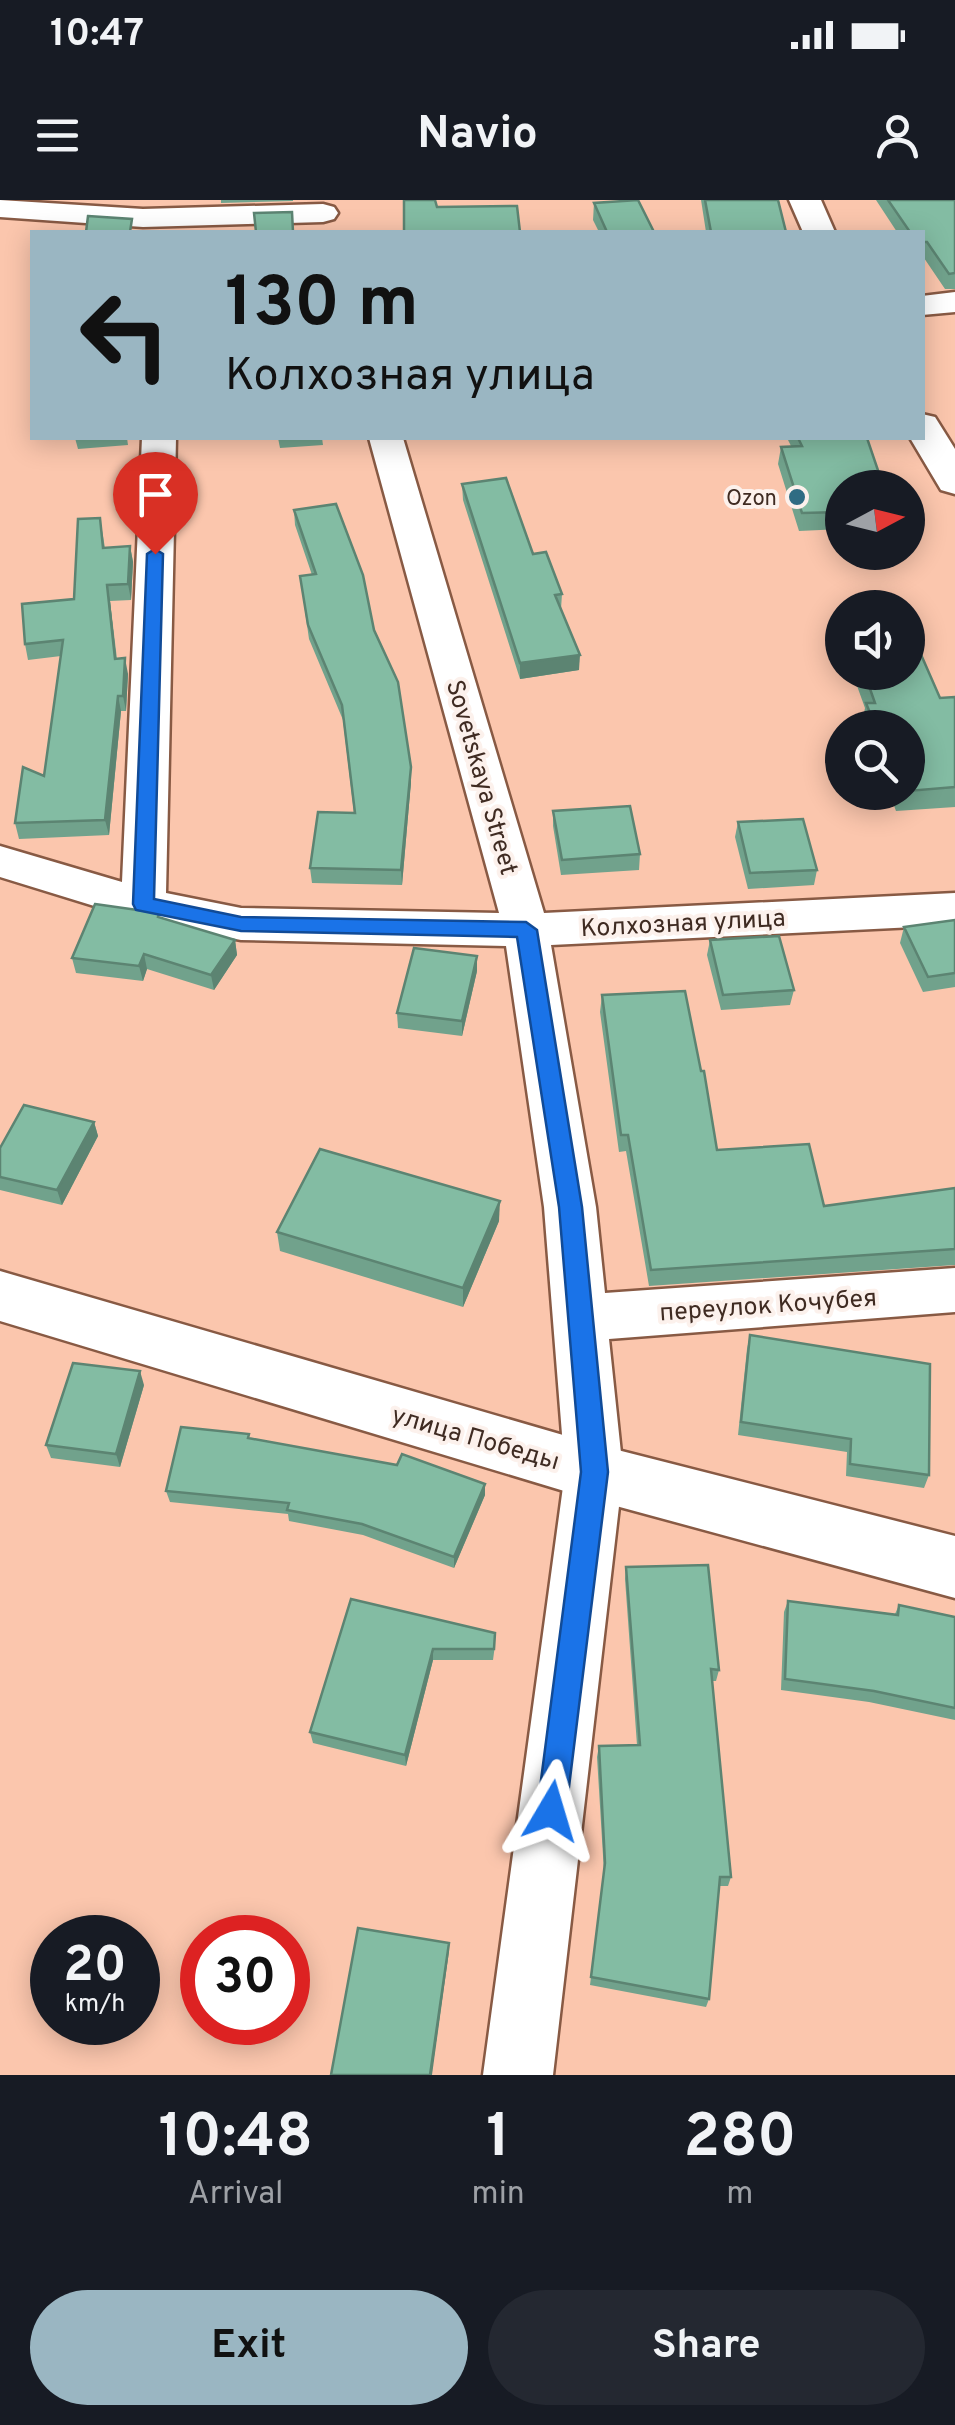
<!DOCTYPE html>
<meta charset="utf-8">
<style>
body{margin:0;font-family:Overpass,sans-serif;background:#242831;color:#f1f3f6;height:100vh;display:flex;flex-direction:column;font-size:38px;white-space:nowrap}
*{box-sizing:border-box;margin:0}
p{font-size:32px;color:#9ea1a6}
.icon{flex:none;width:55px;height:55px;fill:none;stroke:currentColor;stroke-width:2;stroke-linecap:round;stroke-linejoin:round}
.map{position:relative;height:1875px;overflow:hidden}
.details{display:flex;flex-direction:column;background:#171b24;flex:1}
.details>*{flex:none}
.banner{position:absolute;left:30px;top:30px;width:895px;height:210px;border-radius:0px;box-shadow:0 5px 25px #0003;background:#9ab6c2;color:#111;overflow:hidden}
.needle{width:65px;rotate:83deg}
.fabs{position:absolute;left:825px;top:270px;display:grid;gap:20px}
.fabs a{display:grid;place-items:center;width:100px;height:100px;border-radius:50%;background:#171b24;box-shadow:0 5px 25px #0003;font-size:50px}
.speed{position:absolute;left:30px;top:1715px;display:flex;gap:20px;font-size:50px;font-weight:700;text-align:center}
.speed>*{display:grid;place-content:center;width:130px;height:130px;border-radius:50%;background:#171b24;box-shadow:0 5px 25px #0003;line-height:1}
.speed small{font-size:25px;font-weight:400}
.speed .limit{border:15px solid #d22;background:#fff;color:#111}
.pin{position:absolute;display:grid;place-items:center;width:85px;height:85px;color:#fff;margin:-102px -42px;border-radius:50% 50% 50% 0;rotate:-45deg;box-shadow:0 0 10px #0007}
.pin .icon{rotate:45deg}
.me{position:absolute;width:110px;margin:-55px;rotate:7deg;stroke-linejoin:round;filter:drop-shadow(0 0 8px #0008)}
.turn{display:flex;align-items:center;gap:35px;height:210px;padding:0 30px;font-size:45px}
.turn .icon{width:130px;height:130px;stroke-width:2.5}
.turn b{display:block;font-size:70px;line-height:85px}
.eta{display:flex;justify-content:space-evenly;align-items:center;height:170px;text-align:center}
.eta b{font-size:60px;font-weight:700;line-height:70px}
.cta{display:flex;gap:20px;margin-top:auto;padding:20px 30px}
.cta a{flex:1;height:115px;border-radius:60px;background:#9ab6c2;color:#111;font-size:40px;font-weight:700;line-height:115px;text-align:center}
.cta a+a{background:#242831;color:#f1f3f6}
.status{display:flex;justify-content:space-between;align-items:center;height:70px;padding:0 50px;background:#171b24;direction:ltr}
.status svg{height:28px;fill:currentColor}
header{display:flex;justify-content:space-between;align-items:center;height:130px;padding:0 30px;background:#171b24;font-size:45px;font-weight:700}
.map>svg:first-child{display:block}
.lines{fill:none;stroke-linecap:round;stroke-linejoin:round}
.minor-casing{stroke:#885a44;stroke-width:5}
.major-casing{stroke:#885a44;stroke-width:5}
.minor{fill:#fff;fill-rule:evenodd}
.major{fill:#fff;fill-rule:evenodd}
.wall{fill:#71a28c}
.shaded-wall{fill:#5c8472}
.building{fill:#83bca3;stroke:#5c8472;stroke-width:2.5}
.route{fill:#1a73e8;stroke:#114b97;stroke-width:2.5}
.poi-dot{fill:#2f6c83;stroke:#fcf1ec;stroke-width:4}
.labels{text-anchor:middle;stroke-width:8;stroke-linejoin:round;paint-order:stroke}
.far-poi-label{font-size:22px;fill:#3f2b22;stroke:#fcf1ec;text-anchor:end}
.street-label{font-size:25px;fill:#3f2b22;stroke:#fcf1ec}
</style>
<div class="status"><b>10:47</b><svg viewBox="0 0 49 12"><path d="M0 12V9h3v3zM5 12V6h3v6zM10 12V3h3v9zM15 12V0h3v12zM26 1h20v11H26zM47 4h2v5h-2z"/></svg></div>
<header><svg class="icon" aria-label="menu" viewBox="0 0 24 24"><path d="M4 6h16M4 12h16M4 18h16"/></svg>Navio<svg class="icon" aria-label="person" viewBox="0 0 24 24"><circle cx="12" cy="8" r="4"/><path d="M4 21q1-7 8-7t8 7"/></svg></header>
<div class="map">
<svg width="955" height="1875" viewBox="0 0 955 1875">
<rect width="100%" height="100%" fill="#fbc6ad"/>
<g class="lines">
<g class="minor-casing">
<g id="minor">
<polygon points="0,0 143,9 323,4 334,7 338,13 334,19 323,22 143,27 0,17"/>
<polygon points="955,92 955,112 922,115 922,96"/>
<polygon points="142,238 176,238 166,693 241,708 499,713 369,238 403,238 544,713 955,693 955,725 551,745 596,1007 605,1093 955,1068 955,1112 609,1139 623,1272 553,1875 483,1875 565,1272 544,1007 506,746 241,740 143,721 0,677 0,646 122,682"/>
</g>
</g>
<g class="major-casing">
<g id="major">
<polygon points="789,0 821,0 835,32 803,32"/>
<polygon points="922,214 935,217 955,249 955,294 941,290 910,238 922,238"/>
<polygon points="0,1071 594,1244 955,1336 955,1398 594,1300 0,1121"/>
</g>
</g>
<use href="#minor" class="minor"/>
<use href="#major" class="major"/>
</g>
<g class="wall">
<polygon points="221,0 293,0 293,1 221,3"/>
<polygon points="701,0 778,0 786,32 706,32"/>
<polygon points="876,0 955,0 955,89 945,89 924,58 922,58 922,32 897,32"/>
<polygon points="594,3 654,32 599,32 593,20"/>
<polygon points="75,238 127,238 128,245 78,249"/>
<polygon points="278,238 322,238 323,245 280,248"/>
<polygon points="787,238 867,238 842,288 842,329 799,331 778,264 781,247 791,246"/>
<polygon points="462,284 533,354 562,394 561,409 579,470 520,479 463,300"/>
<polygon points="294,310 374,430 411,567 411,582 402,685 312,683 310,668 354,613 343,520 309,439 300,376 312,375 295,325"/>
<polygon points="100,318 105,348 130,346 133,362 131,400 110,401 117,459 128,474 126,511 121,511 109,635 19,639 15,623 44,576 61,456 28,460 25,444 74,399"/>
<polygon points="852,472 908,472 940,498 955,497 955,607 896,611 889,592 908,592 908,528 864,528 862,523 865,508"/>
<polygon points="553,611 640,654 639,670 561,675 553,626"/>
<polygon points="738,622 817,670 814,685 748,689 735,637"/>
<polygon points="160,717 235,740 237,755 214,790 147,769 143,781 76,773 72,758"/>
<polygon points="955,720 955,787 923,792 900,743 904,727"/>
<polygon points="710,740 794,790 790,805 721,810 707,755"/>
<polygon points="477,771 462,836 398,828 397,813"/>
<polygon points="602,795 717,950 824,1006 955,988 955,1065 649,1086 626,951 619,952 600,812"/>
<polygon points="94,922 98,936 62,1005 0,990 0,948"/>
<polygon points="499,1021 463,1107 280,1051 277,1032"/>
<polygon points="750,1135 929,1275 924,1288 846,1276 847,1252 738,1235 747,1149"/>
<polygon points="144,1185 120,1267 51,1258 46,1245"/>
<polygon points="250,1238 485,1295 454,1368 363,1335 289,1321 288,1314 170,1302 166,1291"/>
<polygon points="626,1367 719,1470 716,1481 712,1481 731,1677 728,1686 719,1686 709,1799 706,1807 590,1785 604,1672 597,1557 599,1546 637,1545 625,1379"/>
<polygon points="351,1399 495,1445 493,1460 433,1460 406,1566 313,1543 310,1532"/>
<polygon points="788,1401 895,1414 899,1405 955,1417 955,1520 869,1502 781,1490 784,1412"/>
</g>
<g class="shaded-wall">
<polygon points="130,346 133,362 131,400 128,384"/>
<polygon points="107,385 110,401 118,474 115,459"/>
<polygon points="580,455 579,470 520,479 520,463"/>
<polygon points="125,458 128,474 126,511 123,496"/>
<polygon points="118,496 121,511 109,635 105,620"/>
<polygon points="411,567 411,582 402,685 401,670"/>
<polygon points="235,740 237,755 214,790 211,775"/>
<polygon points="144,754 147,769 143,781 139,766"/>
<polygon points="477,756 477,771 462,836 462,821"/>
<polygon points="94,922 98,936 62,1005 57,990"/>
<polygon points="500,1001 499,1021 463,1107 463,1088"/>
<polygon points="140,1171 144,1185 120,1267 116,1254"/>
<polygon points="485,1284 485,1295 454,1368 454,1357"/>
<polygon points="433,1449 433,1460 406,1566 405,1555"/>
<polygon points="449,1743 449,1751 432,1875 430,1875"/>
</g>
<g class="building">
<polygon points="404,0 435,0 437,7 517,6 520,32 404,32"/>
<polygon points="638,0 654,32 607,32 594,3"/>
<polygon points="705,0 778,0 786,32 711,32"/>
<polygon points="888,0 955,0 955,73 949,74 927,42 922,42 922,32 910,32"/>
<polygon points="292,12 293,32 256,32 254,13"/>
<polygon points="88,16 132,19 130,32 86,32"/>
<polygon points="798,238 867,238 884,288 842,288 842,312 802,313 781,247 802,246"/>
<polygon points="506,278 533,354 546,352 562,394 555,395 580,455 520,463 462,284"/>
<polygon points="336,304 363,375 374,430 398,482 411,567 401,670 310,668 318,612 355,613 342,505 308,425 300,376 316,374 294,310"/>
<polygon points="100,318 103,348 130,346 128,384 107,385 115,459 125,458 123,496 118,496 105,620 15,623 23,567 44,576 63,440 25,444 22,404 74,399 78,319"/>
<polygon points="908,434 912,434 940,498 955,497 955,587 908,591 908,528 876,528 866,503 875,503 864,472 908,472"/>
<polygon points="630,606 640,654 562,660 553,611"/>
<polygon points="803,619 817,670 750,673 738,622"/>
<polygon points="95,704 159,713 158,717 235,740 211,775 144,754 139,766 72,758"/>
<polygon points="955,720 955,773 928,777 904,727"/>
<polygon points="779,736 794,790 723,795 710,740"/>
<polygon points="414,748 477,756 462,821 397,813"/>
<polygon points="685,791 701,871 704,871 717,950 809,944 824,1006 955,988 955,1049 651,1070 628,935 621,935 602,795"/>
<polygon points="24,905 94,922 57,990 0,977 0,948"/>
<polygon points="320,949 500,1001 463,1088 277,1032"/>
<polygon points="750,1135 930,1164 929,1275 850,1264 851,1239 741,1222"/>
<polygon points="73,1163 140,1171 116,1254 46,1245"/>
<polygon points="181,1227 249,1234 248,1238 397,1265 402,1254 485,1284 454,1357 362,1324 287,1310 289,1303 166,1291"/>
<polygon points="708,1365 719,1470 711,1469 731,1677 720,1677 709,1799 591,1777 605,1663 599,1546 640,1545 626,1367"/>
<polygon points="351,1399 495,1433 494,1449 433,1449 405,1555 310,1532"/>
<polygon points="788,1401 898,1415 899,1405 955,1417 955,1508 874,1491 785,1479"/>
<polygon points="358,1728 449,1743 430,1875 331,1875"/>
</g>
<polygon class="route" points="155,349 163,354 154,699 241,717 526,722 537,730 582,1007 608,1272 566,1611 562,1622 551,1626 541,1622 537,1611 581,1272 559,1007 517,737 241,731 136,710 133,704 147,354"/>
<circle class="poi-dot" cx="797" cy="297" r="10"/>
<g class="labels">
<g class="far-poi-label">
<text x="777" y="305">Ozon</text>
</g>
<g class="street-label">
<text transform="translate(483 577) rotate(74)" y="9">Sovetskaya Street</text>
<text transform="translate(683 722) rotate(-3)" y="9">Колхозная улица</text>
<text transform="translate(768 1104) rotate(-4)" y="9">переулок Кочубея</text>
<text transform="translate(476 1237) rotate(16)" y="9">улица Победы</text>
</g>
</g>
</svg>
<div class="fabs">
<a><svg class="needle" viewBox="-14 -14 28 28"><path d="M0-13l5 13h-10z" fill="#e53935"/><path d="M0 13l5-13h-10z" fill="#9ea1a6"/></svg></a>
<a><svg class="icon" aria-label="sound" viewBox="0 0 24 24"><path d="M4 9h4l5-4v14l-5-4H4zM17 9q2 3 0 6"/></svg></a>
<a><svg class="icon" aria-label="search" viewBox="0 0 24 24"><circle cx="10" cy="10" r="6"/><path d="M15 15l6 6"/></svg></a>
</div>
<div class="speed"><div>20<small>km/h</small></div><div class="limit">30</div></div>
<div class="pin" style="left:155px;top:354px;background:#d93025"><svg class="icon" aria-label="arrive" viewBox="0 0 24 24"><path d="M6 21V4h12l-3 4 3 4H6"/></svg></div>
<svg class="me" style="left:551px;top:1611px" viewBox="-20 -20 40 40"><path d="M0-17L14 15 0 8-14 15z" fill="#1a73e8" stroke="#fff" stroke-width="4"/></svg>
<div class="banner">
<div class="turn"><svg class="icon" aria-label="left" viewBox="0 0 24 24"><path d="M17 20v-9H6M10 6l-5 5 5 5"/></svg><div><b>130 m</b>Колхозная улица</div></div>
</div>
</div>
<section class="details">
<div class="eta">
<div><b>10:48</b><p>Arrival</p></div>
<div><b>1</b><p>min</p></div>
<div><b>280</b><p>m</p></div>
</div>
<div class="cta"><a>Exit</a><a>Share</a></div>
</section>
